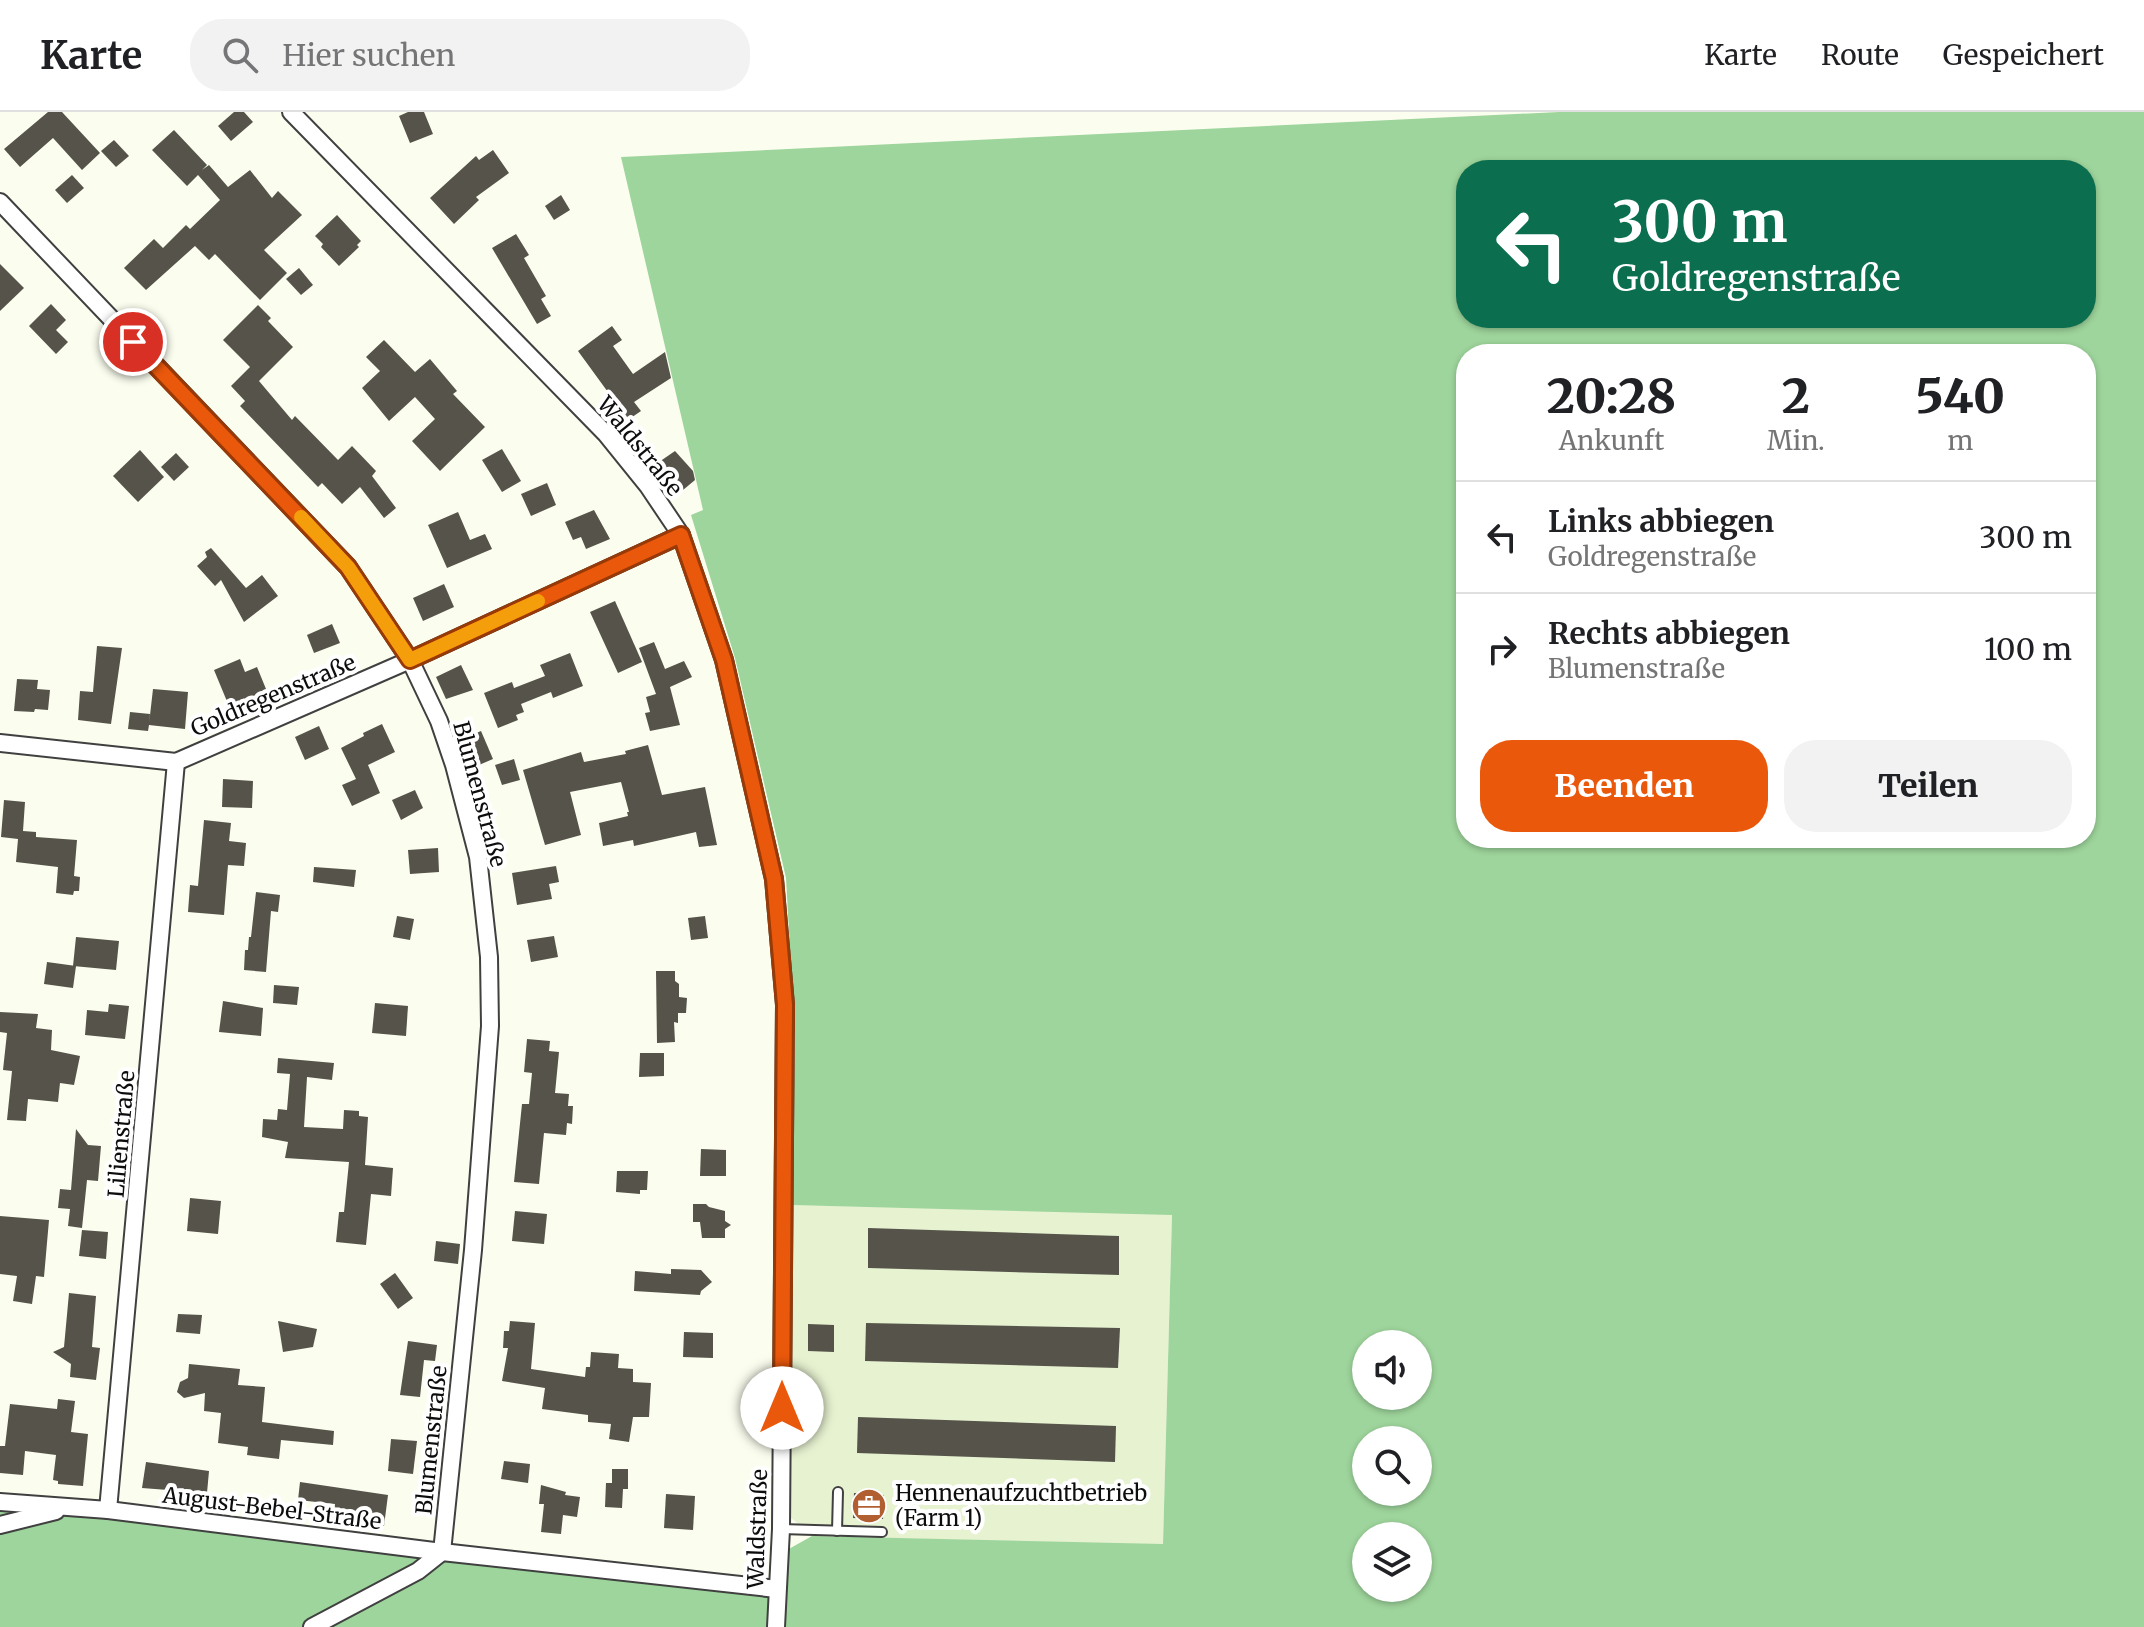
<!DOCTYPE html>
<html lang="de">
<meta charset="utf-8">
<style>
body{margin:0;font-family:Merriweather,serif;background:#f2f2f2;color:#202124;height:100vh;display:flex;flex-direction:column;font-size:30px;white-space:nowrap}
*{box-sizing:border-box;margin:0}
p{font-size:26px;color:#757577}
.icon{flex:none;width:44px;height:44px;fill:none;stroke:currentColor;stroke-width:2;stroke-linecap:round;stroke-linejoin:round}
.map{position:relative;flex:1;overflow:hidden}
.panel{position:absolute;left:1456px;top:232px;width:640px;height:504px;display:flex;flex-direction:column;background:#fff;border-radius:32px;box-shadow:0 2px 6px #0004}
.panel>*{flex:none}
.guide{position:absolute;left:1456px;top:48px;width:640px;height:168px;border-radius:32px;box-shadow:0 2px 6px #0004;background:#0b6e4f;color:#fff;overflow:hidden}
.buttons{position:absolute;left:1352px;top:1218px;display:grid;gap:16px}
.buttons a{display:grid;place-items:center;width:80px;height:80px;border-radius:50%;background:#fff;box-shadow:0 2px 6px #0004;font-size:40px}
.pin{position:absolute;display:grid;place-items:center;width:68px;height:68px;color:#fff;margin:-34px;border:4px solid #fff;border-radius:50%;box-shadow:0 2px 8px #0007}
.me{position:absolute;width:88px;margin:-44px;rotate:0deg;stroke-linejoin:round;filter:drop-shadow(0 0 6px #0008)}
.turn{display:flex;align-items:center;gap:28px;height:168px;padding:0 24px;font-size:36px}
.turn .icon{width:104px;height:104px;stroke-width:2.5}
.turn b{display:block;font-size:56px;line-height:68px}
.eta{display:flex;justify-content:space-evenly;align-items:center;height:136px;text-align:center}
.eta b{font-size:48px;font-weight:800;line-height:56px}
.cta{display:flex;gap:16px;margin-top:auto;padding:16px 24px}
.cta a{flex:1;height:92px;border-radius:32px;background:#ea580c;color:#fff;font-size:32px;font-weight:800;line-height:92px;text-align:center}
.cta a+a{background:#f2f2f2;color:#202124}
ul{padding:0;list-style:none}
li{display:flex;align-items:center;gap:24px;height:112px;padding:0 24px;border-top:2px solid #e0e0e0}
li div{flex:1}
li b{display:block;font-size:30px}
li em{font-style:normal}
header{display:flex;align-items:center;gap:48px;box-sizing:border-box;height:112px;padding:0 40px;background:#fff;border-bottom:2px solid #e0e0e0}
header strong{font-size:38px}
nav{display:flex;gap:44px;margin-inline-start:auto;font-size:28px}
.search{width:560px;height:72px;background:#f2f2f2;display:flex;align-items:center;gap:20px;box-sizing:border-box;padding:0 28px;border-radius:32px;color:#757577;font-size:30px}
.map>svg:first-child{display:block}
.farmland{fill:#e7f2d1}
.forest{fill:#9ed59c;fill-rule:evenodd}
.building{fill:#55534a}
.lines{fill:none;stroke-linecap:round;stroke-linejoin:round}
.lane-casing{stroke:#404040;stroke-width:12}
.street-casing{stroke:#404040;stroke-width:20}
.lane{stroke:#fff;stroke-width:8}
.street{stroke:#fff;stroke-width:16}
.route-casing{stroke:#983908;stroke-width:20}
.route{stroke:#ea580c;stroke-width:14}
.slow{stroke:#f59e0b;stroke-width:14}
.labels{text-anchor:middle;stroke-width:8;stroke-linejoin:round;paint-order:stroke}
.street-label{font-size:22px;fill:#0d0d0d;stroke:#fff}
.poi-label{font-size:22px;fill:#0d0d0d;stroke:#fff;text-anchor:start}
</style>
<header>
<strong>Karte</strong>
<div class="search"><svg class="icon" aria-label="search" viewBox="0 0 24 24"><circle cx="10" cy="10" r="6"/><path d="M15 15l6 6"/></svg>Hier suchen</div>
<nav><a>Karte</a><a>Route</a><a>Gespeichert</a></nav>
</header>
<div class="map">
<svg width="2144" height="1515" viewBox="0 0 2144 1515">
<rect width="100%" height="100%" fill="#fbfeef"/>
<polygon class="farmland" points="791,1093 1172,1102 1163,1433 812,1424 788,1403"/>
<path class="forest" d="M1559 0H2144V1515H0V1398L105 1407 445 1447 770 1481 771 1447 812 1424 1163 1432 1172 1103 791 1093 795 927 786 766 735 546 691 403 703 398 621 45ZM1466 58H2086V206H1466ZM1466 242H2086V726H1466ZM1366 1232H1418V1284H1366ZM1366 1328H1418V1380H1366ZM1366 1424H1418V1476H1366Z"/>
<g class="building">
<polygon points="48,0 62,0 100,41 82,58 53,26 20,55 4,37"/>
<polygon points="234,0 244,0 253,10 231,29 218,14"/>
<polygon points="408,0 424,0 433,22 410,31 399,4"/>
<polygon points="174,18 207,53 202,58 209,53 228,75 250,58 272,86 278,79 302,103 264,138 287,161 260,188 215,142 209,148 195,134 146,178 124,156 154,127 163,136 186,113 190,117 220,88 198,63 187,74 152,38"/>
<polygon points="114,28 129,44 116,55 101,39"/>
<polygon points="493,38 509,61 476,85 479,88 454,112 430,86 476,44 479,48"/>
<polygon points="72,63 84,76 67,91 55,78"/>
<polygon points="561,83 570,98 554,108 545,94"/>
<polygon points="337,103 361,129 357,133 359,135 339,154 321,135 323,132 315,124"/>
<polygon points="516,122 529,143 524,146 546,184 541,187 551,204 537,212 492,136"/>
<polygon points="0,152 24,176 0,199"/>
<polygon points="299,156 313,173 301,183 286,167"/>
<polygon points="51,192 66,208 56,218 68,230 56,242 29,214"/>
<polygon points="258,193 271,206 268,209 293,235 259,269 292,308 295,304 338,348 352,334 376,359 372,364 396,396 384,406 360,375 342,392 322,371 318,375 240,294 245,289 231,274 250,255 223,228"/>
<polygon points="612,214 622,228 613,234 633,262 665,240 671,266 634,290 641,299 622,312 607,291 613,287 578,239"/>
<polygon points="384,228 415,260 430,247 457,279 453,282 485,315 440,359 412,329 435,307 415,285 389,309 362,276 380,259 366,245"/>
<polygon points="502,337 521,369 502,380 482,348"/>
<polygon points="140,338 164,365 138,390 113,364"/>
<polygon points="675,339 693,359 695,368 683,378 671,367 659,350"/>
<polygon points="176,341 189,355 174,369 161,355"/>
<polygon points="547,371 556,393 531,404 521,382"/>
<polygon points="594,398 610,427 586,437 581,425 573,428 565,410"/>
<polygon points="458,400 470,428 485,422 492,437 447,456 428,413"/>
<polygon points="211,436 246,476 262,463 278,484 244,510 221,468 215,474 197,454 207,445 205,440"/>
<polygon points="444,472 454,495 423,509 413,486"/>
<polygon points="615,489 642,550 618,561 590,500"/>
<polygon points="332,512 340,531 314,541 307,523"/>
<polygon points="654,530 665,557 684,549 692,565 670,575 680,613 650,619 645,601 650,600 646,585 656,582 639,536"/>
<polygon points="97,534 122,536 111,612 78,608 80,579 93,580"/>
<polygon points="570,541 583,574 553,586 551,580 521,592 524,600 516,603 518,608 498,616 484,581 512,570 514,576 545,564 540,553"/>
<polygon points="240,547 245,560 257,555 266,577 266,585 252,590 253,593 231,599 214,558"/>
<polygon points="461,553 473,578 446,587 436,565"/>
<polygon points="17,567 38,568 37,577 50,578 48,598 35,597 34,600 14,599"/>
<polygon points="153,577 188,580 185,617 149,613 148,619 128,617 130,600 150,602 149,612"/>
<polygon points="382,612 395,640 368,653 380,681 352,694 342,673 356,667 341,636 364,624 363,621"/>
<polygon points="319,614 329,637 305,648 295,625"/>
<polygon points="481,619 493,647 479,653 467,625"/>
<polygon points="648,633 662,683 705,675 717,733 699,735 696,720 634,734 633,728 603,734 599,711 628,704 627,700 629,700 621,670 570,680 581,723 545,733 523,658 581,640 584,650 626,642 625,639"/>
<polygon points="514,647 520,668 502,673 495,653"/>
<polygon points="223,667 253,669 252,696 222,695"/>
<polygon points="415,678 423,696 401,708 392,688"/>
<polygon points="4,688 25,690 23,719 36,720 36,725 77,728 74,764 80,765 79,779 74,779 73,783 56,781 58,755 16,750 18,727 1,725"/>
<polygon points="204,708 231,711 229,729 246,731 244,754 228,753 224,803 188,800 190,773 198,774"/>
<polygon points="438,736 439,760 410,762 408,738"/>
<polygon points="556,754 559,770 549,772 552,787 517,793 512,761"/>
<polygon points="314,755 356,758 354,775 313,770"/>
<polygon points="256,780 280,783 278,800 271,799 266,860 244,858 245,838 248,838 249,825 251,825"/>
<polygon points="397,804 414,807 410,828 393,825"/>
<polygon points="705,804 708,826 691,828 688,806"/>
<polygon points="554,824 558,845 531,850 527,828"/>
<polygon points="76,825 119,829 116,858 73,854"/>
<polygon points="47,850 76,854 73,876 44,872"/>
<polygon points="656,859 675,859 675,869 679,872 679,885 687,886 686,901 678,901 678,911 674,910 675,930 657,931"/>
<polygon points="274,873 299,875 297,893 273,891"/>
<polygon points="223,889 263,896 261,924 219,920"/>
<polygon points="375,891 408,894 406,924 372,921"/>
<polygon points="109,892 129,894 125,927 85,923 87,898 108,900"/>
<polygon points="0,900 38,902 36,916 52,918 51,938 80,944 74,973 60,971 58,990 28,987 26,1009 7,1008 12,959 3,958 7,921 0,920"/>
<polygon points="527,927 550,929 549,939 559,940 555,981 569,982 568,994 573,994 572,1012 567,1011 566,1023 544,1021 539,1072 514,1070 522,992 529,992 532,961 524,960"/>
<polygon points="640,941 664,941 664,964 639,965"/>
<polygon points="278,946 334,951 332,968 307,965 304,1015 343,1017 344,998 359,999 359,1004 368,1005 365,1053 393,1056 391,1084 371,1082 366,1133 336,1130 339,1100 344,1100 349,1050 285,1046 288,1030 262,1025 263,1007 277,1008 278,997 287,998 290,962 277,961"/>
<polygon points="76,1017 88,1033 101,1034 98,1069 87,1068 82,1116 68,1114 70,1097 58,1096 60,1077 71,1078"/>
<polygon points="701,1037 726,1038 726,1064 700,1064"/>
<polygon points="617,1059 648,1059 647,1078 640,1078 640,1082 616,1080"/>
<polygon points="190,1086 221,1089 218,1122 187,1119"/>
<polygon points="693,1092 706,1092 709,1095 725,1099 725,1109 731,1113 725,1117 725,1126 702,1126 700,1110 693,1110"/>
<polygon points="515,1099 547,1102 544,1132 512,1129"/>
<polygon points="0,1104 49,1108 44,1165 36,1164 32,1192 13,1189 17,1164 0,1162"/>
<polygon points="868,1116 1119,1124 1119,1163 868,1156"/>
<polygon points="82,1118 108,1120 106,1147 79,1144"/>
<polygon points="436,1129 460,1132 458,1152 434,1149"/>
<polygon points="671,1157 701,1158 712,1170 701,1179 700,1183 634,1179 635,1159 671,1162"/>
<polygon points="395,1161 413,1186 398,1197 380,1172"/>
<polygon points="69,1181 96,1184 92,1235 100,1236 96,1268 70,1265 71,1252 53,1240 64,1235"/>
<polygon points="178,1202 202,1203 200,1222 176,1220"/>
<polygon points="278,1209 317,1217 313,1235 283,1240"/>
<polygon points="510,1209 535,1211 531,1257 585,1265 586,1255 590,1255 591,1240 619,1242 618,1256 633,1257 633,1270 651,1271 649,1305 633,1305 629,1330 609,1327 611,1312 588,1310 588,1303 542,1297 545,1276 502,1269 508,1236 503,1236 504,1219 509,1219"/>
<polygon points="866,1211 1120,1216 1118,1256 865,1249"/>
<polygon points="808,1212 834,1213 834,1240 808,1239"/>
<polygon points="684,1220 713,1221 713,1246 683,1245"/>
<polygon points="408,1229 437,1233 435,1249 424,1248 420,1285 400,1283"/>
<polygon points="189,1252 240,1257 238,1273 265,1275 262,1310 334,1319 333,1333 281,1328 279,1347 247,1343 248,1335 218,1331 221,1301 204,1299 205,1281 184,1286 177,1280 180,1270 188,1266"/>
<polygon points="58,1287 75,1289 71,1320 88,1322 83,1374 58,1372 58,1369 53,1368 56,1343 25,1339 23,1363 0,1361 0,1334 5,1334 10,1292 57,1297"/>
<polygon points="858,1305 1116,1314 1115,1350 857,1341"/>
<polygon points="391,1327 417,1329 413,1362 388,1359"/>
<polygon points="504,1349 530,1352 528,1371 501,1367"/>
<polygon points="146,1350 209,1359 207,1381 142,1376"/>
<polygon points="612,1357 628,1357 628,1377 623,1377 622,1396 605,1395 606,1371 612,1371"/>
<polygon points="300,1370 388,1383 384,1414 351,1410 352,1404 334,1401 335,1392 298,1388"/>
<polygon points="541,1373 566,1380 565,1383 580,1385 577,1405 563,1403 561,1422 541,1420 544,1392 539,1392"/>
<polygon points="854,1381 884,1383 883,1407 853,1406"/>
<polygon points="666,1382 695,1384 693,1418 664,1416"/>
</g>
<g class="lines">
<g class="lane-casing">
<g id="lane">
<polyline points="781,1417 882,1420"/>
<polyline points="837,1419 838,1380"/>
</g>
</g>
<g class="street-casing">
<g id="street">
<polyline points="291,0 606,322 648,374 681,423 724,548 774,767 785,893 781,1417 776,1515"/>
<polyline points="0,90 348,455 410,548 439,609 454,653 478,745 489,845 490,914 473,1138 442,1440 418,1459 312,1515"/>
<polyline points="0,631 176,650 410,548 681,423"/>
<polyline points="0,1390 108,1398 442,1440 777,1477"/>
<polyline points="108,1398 176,650"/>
<polyline points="0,1413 56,1399"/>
</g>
</g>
<use href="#lane" class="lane"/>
<use href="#street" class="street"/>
</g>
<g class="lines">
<g class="route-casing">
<polyline id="route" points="133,230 348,455 410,548 681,423 724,548 774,767 785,893 782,1296"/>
</g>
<use href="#route" class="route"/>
<polyline class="slow" points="301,405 348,455 410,548 538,489"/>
</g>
<defs>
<g id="office-disc" transform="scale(1.8)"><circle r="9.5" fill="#b15e31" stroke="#fff"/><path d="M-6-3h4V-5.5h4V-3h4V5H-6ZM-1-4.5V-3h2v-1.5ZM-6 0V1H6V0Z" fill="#fff"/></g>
</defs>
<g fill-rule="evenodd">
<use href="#office-disc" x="869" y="1394"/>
</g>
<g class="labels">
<g class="street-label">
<text transform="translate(640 334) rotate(51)" y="8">Waldstraße</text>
<text transform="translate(273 583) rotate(-23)" y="8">Goldregenstraße</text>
<text transform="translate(480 682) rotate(75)" y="8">Blumenstraße</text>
<text transform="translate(121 1022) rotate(-85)" y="8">Lilienstraße</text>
<text transform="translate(431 1328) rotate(-84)" y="8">Blumenstraße</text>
<text transform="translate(272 1396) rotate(7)" y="8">August-Bebel-Straße</text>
<text transform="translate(757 1417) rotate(-88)" y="8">Waldstraße</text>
</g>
<g class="poi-label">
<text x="895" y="1389">Hennenaufzuchtbetrieb<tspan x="895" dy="25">(Farm 1)</tspan></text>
</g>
</g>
</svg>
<div class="buttons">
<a><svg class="icon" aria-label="sound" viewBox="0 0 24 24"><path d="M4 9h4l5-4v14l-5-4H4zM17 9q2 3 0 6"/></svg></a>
<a><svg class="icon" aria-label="search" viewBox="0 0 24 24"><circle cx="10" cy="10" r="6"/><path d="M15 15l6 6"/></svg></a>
<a><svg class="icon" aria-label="layers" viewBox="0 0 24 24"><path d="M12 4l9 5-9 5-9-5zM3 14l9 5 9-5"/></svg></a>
</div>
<div class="pin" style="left:133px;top:230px;background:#d93025"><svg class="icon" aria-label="arrive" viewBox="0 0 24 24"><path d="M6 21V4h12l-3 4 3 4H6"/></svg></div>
<svg class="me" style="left:782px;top:1296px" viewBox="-20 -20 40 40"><circle r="19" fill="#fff"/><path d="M0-13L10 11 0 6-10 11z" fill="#ea580c"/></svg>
<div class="guide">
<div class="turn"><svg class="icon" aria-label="left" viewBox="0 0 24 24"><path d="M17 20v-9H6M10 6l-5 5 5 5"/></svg><div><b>300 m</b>Goldregenstraße</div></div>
</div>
<section class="panel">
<div class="eta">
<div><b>20:28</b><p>Ankunft</p></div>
<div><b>2</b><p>Min.</p></div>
<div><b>540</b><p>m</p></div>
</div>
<ul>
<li><svg class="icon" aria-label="left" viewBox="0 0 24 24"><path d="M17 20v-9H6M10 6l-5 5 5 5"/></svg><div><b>Links abbiegen</b><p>Goldregenstraße</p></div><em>300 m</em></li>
<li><svg class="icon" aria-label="right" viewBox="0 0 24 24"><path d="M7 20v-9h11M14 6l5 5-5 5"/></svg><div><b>Rechts abbiegen</b><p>Blumenstraße</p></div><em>100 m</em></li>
</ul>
<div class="cta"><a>Beenden</a><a>Teilen</a></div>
</section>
</div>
